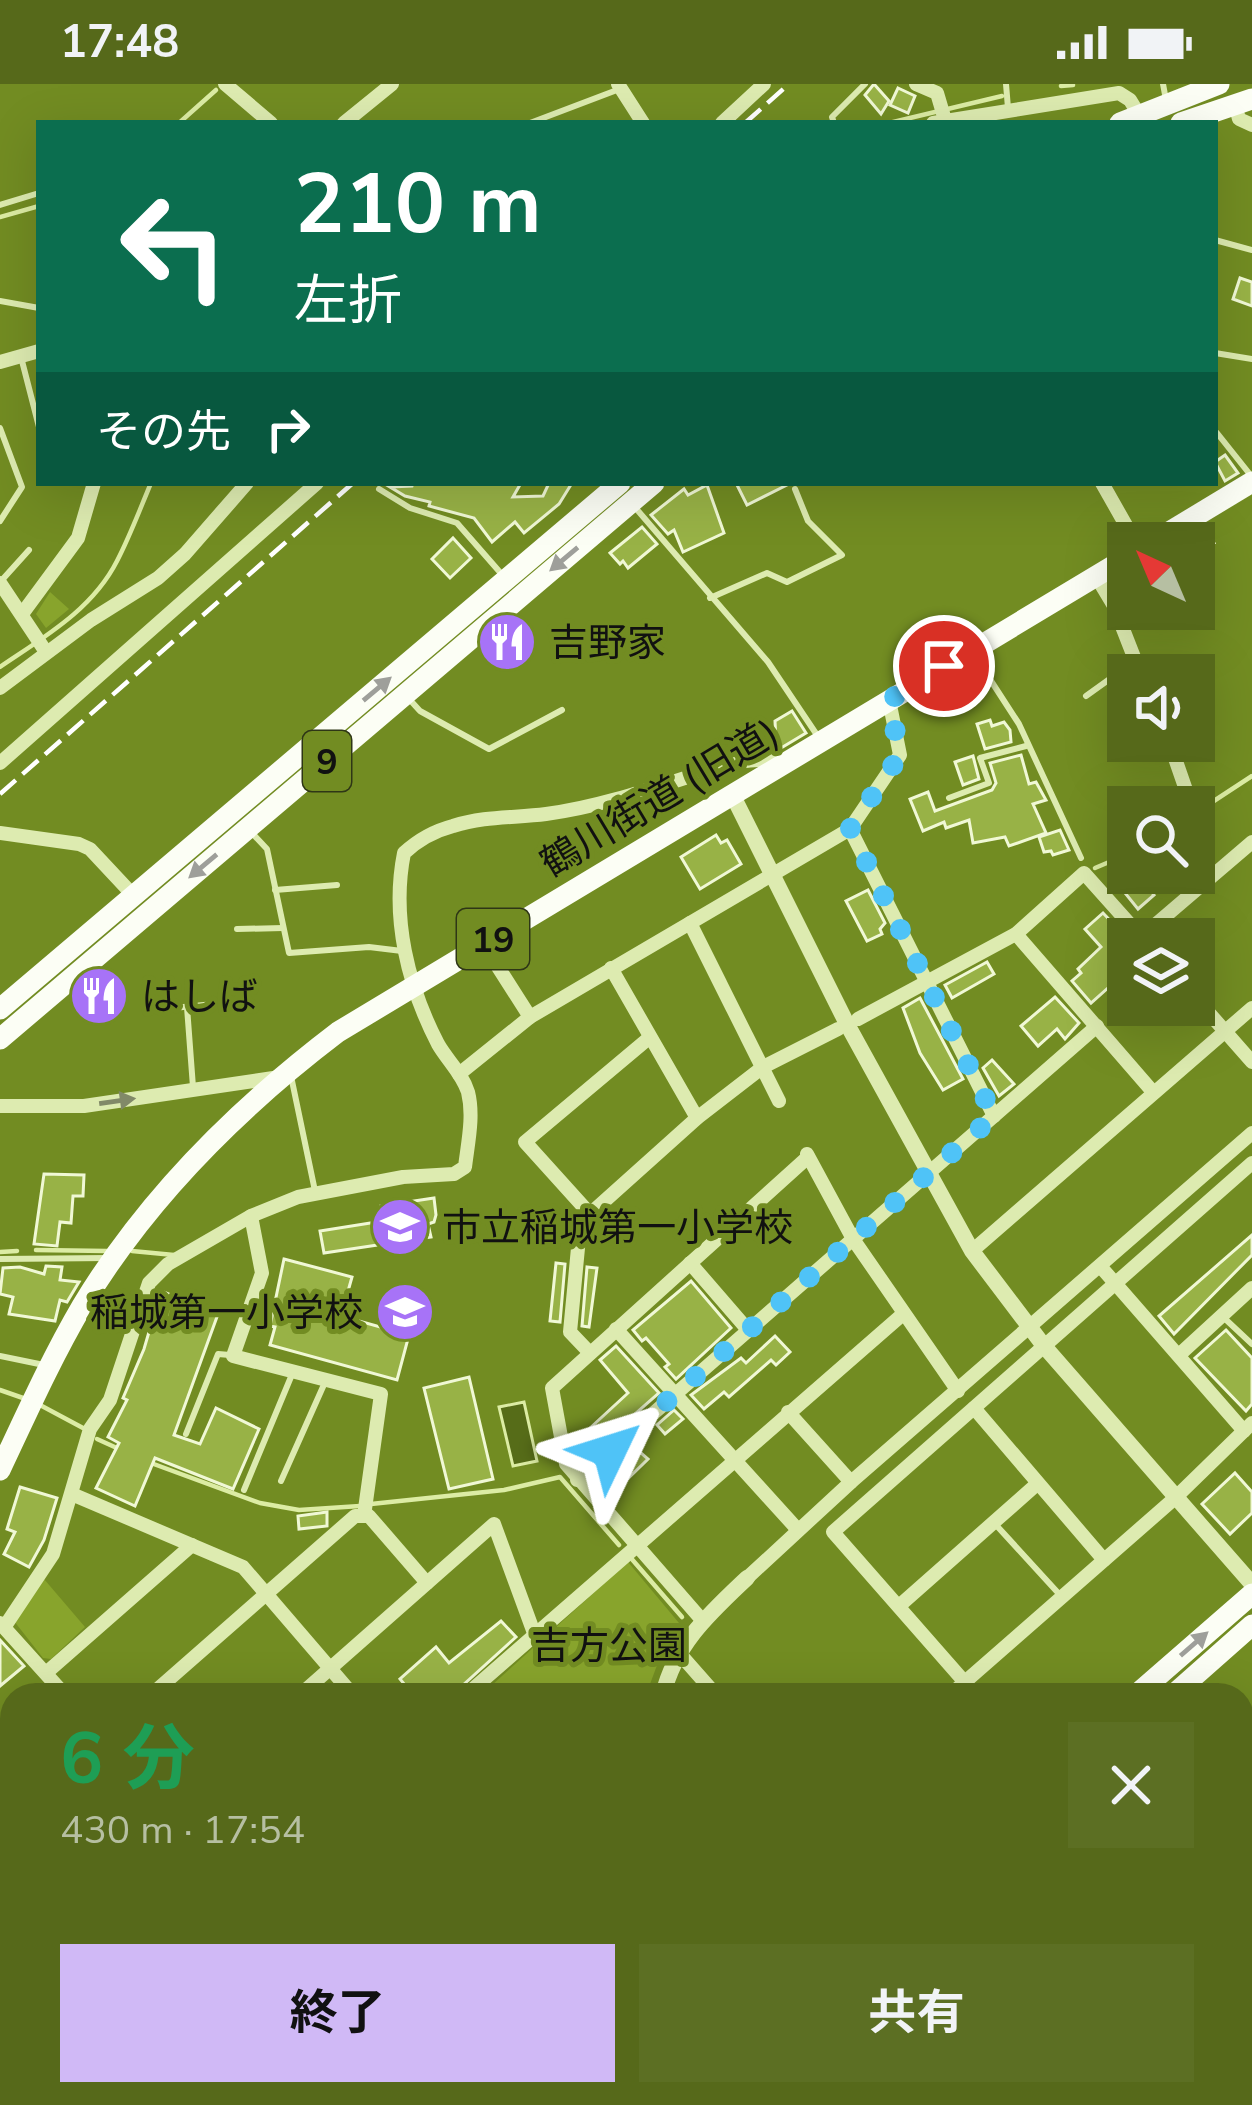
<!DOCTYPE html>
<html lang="ja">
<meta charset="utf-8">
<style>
body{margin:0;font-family:"Nunito Sans","Noto Sans JP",sans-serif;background:#5c6f23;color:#f1f3f6;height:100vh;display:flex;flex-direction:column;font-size:45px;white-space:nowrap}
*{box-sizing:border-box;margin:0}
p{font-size:39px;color:#b6bfa2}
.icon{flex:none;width:66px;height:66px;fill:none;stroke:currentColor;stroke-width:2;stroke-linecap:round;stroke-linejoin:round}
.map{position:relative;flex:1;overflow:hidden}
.drawer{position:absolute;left:0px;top:1599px;width:1254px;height:423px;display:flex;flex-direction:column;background:#56691a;border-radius:36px 36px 0 0;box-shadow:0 12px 48px #0002}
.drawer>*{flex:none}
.top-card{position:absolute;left:36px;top:36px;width:1182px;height:366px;border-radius:0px;box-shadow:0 12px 48px #0002;background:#0b6e4f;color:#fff;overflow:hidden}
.needle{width:78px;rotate:316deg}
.buttons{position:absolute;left:1107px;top:438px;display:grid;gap:24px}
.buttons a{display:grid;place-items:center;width:108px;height:108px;border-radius:0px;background:#56691a;box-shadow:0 12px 48px #0002;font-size:60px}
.pin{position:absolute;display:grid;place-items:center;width:102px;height:102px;color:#fff;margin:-51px;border:6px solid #fff;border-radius:50%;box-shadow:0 3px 12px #0007}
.me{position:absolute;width:132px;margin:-66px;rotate:49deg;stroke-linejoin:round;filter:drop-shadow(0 0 9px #0008)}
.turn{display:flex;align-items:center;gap:42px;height:252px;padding:0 60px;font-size:54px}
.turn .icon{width:156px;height:156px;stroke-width:2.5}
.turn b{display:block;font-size:84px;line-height:102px}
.then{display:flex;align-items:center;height:114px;padding:0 60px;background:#0003;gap:24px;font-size:45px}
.round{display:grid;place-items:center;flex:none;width:126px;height:126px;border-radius:0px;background:#5c6f23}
.headline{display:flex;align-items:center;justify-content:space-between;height:204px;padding:0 60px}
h1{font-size:72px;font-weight:700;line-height:90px;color:#1e9e55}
.button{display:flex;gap:24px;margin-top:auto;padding:24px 60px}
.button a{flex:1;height:138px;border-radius:0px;background:#d0b9f6;color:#111;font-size:48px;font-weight:700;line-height:138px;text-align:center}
.button a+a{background:#5c6f23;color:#f1f3f6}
.status{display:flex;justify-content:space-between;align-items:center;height:84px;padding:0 60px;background:#56691a;direction:ltr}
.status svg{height:33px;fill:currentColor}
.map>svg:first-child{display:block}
.green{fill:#88a42c}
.water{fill:#566c18;stroke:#dceca4;stroke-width:3}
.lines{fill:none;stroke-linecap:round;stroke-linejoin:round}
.stream{stroke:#dceca4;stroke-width:4.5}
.river{stroke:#566c18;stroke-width:30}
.building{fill:#98b246;stroke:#f0f8d5;stroke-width:3}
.service{stroke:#ddebb0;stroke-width:6}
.minor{stroke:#ddebb0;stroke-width:14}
.tertiary{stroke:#ddebb0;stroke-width:16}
.primary{stroke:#fcfef5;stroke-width:21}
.rail{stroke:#fff;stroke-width:4.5;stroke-dasharray:21 9;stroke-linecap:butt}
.oneway{fill:#9e9f9a}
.oneway2{fill:#818968}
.route{stroke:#4fc3f7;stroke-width:21;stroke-dasharray:0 37.8}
.labels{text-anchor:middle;stroke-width:10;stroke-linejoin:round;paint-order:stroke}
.shield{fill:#728c22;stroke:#2e3616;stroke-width:3}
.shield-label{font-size:36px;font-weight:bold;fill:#111}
.poi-label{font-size:39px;fill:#111;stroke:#728c22;text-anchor:start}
.street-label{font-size:39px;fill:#111;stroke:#728c22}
.park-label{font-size:39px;fill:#111;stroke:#728c22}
</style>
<div class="status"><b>17:48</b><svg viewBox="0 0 49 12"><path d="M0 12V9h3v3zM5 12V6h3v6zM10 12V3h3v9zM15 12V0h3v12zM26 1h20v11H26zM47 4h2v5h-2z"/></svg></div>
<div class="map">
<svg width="1252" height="2021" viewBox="0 0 1252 2021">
<rect width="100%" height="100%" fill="#728c22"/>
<g class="green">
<polygon points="50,508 69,525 46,544 36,530"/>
<polygon points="628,1478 679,1539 663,1565 646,1611 481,1611"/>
<polygon points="44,1495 85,1543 51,1575 43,1574 14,1537"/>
</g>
<polygon class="water" points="524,1318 537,1377 513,1382 499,1323"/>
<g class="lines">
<g class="stream">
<polyline points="1061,2 1073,1"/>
<polyline points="179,39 216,6"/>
<polyline points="889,39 1002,12"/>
<polyline points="0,133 39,122"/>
<path d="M0 583C44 553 92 526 117 477 130 452 140 425 151 399"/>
<polyline points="1194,730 1252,692"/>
<polyline points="1095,784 1128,770"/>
<polyline points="36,1166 107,1167"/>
<polyline points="132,1167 174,1171"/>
<polyline points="0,1168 17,1167"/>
<polyline points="0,1306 23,1314"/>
<polyline points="40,1321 83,1344"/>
<polyline points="97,1355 119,1365"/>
<polyline points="151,1379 260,1419 299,1426 360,1422"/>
<polyline points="371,1420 504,1406 560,1393 619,1461"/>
<polyline points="630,1473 682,1533"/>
</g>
<g class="river">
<polyline points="1242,1768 1252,1759"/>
<polyline points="952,2021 964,2010"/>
</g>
</g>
<g class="building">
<polygon points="874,0 889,17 881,30 865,11"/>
<polygon points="898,4 915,12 908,29 890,21"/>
<polygon points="1240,194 1252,198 1252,222 1233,215"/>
<polygon points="1225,371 1238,389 1225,397 1215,378"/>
<polygon points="413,399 521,399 513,413 543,412 549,399 572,399 559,420 524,449 515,438 492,458 474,434 429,422 430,418 405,412 390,403 412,402"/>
<polygon points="736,399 791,399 747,421"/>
<polygon points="707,401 724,449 683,468 674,446 668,450 651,431 684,405 688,411"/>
<polygon points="642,443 657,460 628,484 623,477 620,480 610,469"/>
<polygon points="1204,445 1214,459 1204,465 1200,461 1194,464 1194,459 1180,459"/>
<polygon points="453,454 471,474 450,494 432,475"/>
<polygon points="792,627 806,649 781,664 776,657 775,637"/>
<polygon points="990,636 992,642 1004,638 1010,646 1011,658 985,665 977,640"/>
<polygon points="1021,671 1029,700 1036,698 1046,716 1033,720 1046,749 1009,762 1005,753 973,759 969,736 946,744 944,738 923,747 910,715 928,708 935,727 992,706 996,699 990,679"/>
<polygon points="973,672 979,695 963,701 955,678"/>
<polygon points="1060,746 1069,766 1053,771 1051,767 1044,768 1039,753"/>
<polygon points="716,751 721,759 727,756 741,780 700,805 681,773"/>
<polygon points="1141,795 1154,811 1138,825 1125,809"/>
<polygon points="868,806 885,839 880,845 882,850 867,857 846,817"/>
<polygon points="1103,829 1128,855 1128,906 1118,895 1091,919 1072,897 1081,889 1078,885 1101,863 1085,845"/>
<polygon points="987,878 994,890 952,914 945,901"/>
<polygon points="1055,913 1079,939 1065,955 1057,945 1038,962 1021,942"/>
<polygon points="920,914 963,995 943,1006 920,969 903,924"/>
<polygon points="992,976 1014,1000 999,1012 983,984"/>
<polygon points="44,1090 84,1091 83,1112 73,1112 71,1139 60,1138 57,1162 34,1160"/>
<polygon points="434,1114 436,1131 434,1138 428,1140 431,1153 324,1169 320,1147 383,1137 381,1122"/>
<polygon points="1252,1151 1252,1171 1174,1250 1159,1232"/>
<polygon points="284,1175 352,1193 341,1232 409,1251 397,1296 270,1261 275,1243 270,1242"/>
<polygon points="556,1179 565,1180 560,1238 550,1237"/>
<polygon points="46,1182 62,1183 60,1196 79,1198 67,1218 60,1216 55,1237 9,1230 13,1213 0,1210 3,1184 20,1183 44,1190"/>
<polygon points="587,1183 597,1184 589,1243 582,1242"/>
<polygon points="691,1197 731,1244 676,1295 665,1283 669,1280 646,1254 642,1257 633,1246"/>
<polygon points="161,1207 218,1230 174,1351 200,1360 216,1324 259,1345 233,1405 155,1374 135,1422 96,1404 119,1359 108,1353 127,1316 123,1314 144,1265"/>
<polygon points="1226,1246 1252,1274 1252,1320 1246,1327 1195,1274"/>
<polygon points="775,1252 790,1268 776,1281 771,1276 729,1313 724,1308 704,1325 691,1311 741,1274 746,1279"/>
<polygon points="616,1262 659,1309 585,1374 574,1359 628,1309 600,1276"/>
<polygon points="469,1293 493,1395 449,1405 424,1304"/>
<polygon points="674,1326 683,1335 665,1350 657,1341"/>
<polygon points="633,1362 648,1375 610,1412 595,1396"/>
<polygon points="1235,1389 1252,1408 1252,1429 1230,1450 1202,1420"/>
<polygon points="20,1403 57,1414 44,1456 29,1483 4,1470 15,1448 7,1445"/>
<polygon points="327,1428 327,1442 299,1445 298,1432"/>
<polygon points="501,1537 516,1553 452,1611 413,1611 400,1595 436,1563 449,1579"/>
<polygon points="0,1556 24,1582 0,1602"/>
</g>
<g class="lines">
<g class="service">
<polyline points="1006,0 1008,24"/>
<polyline points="1163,0 1166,16"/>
<polyline points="530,39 617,6"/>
<polyline points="834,39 832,33 865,0"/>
<polyline points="0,121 39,109"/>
<polyline points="1215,156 1252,166"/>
<polyline points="0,217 39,224"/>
<polyline points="1215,269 1252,275"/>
<polyline points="21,273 39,343"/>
<polyline points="0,344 22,403 0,437"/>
<polyline points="1217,349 1252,393"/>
<polyline points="379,405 410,424 457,439 505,494"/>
<polyline points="633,421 768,578 819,654"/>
<polyline points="2,496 29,466"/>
<polyline points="710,514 767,489 787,498 842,471 808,437 795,405"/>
<polyline points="973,569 1019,640 1081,774"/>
<polyline points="1086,612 1132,579"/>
<polyline points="410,616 420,627 489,665 562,626"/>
<polyline points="949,714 989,699 980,674 1026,662"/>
<polyline points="250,747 267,765 289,869 369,863 402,867"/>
<polyline points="275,806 337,801"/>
<polyline points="237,845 283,844"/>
<polyline points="187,923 193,1003"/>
<polyline points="173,924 235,918"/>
<polyline points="291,992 315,1107"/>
<polyline points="0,1175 109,1174"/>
<polyline points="1222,1232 1252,1260"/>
<polyline points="0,1272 44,1281"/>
<polyline points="186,1350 218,1270 230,1271"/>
<polyline points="281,1397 326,1296"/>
<polyline points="244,1406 293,1288"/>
<polyline points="996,1441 1060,1511"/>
<polyline points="1064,2010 1074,2021"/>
<polyline points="1211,2010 1221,2021"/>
</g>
<g class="minor">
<polyline points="225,0 271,39"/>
<polyline points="618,0 643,39"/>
<polyline points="916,0 937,9 945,36"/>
<polyline points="1235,20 1239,35 1252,41"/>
<polyline points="344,39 392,0"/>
<polyline points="722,39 764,0"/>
<polyline points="933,39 1119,9 1130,16 1141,34"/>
<polyline points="0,278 39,267"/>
<polyline points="1102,399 1136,459"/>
<polyline points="1096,492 1114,522 1141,591"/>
<polyline points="0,499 46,568"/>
<polyline points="22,530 78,454 94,399"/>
<polyline points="0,604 91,536 158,494 185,470 247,399"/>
<polyline points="889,616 900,671 850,745 994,1032"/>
<polyline points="1169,657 1186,706 1197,721"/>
<polyline points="0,679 317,399"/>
<polyline points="0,749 79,760 90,765 133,811"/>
<polyline points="690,839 779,1017"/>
<polyline points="1016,850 1153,1008"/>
<polyline points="1141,853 1252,758"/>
<polyline points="484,861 530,933"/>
<polyline points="611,884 697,1034"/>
<polyline points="1194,912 1252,978"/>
<polyline points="858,935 1016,850 1084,789 1143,855"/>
<polyline points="459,990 530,933 850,745"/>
<polyline points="0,1022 84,1022 280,993"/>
<polyline points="807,1070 853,1155 958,1307"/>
<polyline points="590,1130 525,1058 649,954"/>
<polyline points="251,1132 262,1189 233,1272 381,1310 364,1432"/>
<polyline points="972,1167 1252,924"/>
<polyline points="690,1179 748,1246"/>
<polyline points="1100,1182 1244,1347"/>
<polyline points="616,1245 798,1446"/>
<polyline points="590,1269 570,1248 580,1143 590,1130 697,1034 763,983 838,945"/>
<polyline points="1179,1271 1252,1204"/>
<polyline points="974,1324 1104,1476"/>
<polyline points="788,1328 851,1398"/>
<polyline points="577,1396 1097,942"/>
<polyline points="74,1411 243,1483 353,1611"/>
<polyline points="747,1494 851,1398 1252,1049"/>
<polyline points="899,1522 1037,1400"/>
<polyline points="702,1536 566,1380 552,1304 808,1073"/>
<polyline points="0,1539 65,1611"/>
<path d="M5 1542 53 1470 90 1345 110 1316 149 1199 168 1180 251 1132 298 1113 403 1093 454 1090 465 1083C468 1058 474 1032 468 1008 462 989 447 976 438 960 408 902 391 834 404 769 418 756 434 747 453 742 484 732 514 734 546 730 594 724 645 707 691 692 718 683 755 669 782 680"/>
<polyline points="679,1569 716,1611"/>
<polyline points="46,1589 192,1461"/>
<polyline points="151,1611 355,1432 369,1432 427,1499"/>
<polyline points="300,1611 494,1440 534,1549"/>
<polyline points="466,1611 903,1230"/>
<polyline points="950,1611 1175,1414 1252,1339"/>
<polyline points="976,1611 833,1448 1252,1079"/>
<polyline points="1242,1723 1252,1714"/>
<polyline points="1242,1810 1252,1819"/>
<polyline points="0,1874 12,1864"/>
<polyline points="0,1904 12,1918"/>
<polyline points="1242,2004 1252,1985"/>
<polyline points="90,2010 99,2021"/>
<polyline points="405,2010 415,2021"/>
<polyline points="331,2021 344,2010"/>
<polyline points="492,2021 504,2010"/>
<polyline points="900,2021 912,2010"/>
<polyline points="1000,2021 1012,2010"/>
<polyline points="1234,2021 1239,2010"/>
</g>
<g class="tertiary">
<polyline points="732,710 847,940 972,1167 1044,1262 1252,1500"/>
<path d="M663 1611C675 1560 710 1529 747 1494"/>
<polyline points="923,2010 933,2021"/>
</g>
<g class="primary">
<polyline points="1120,39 1219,0"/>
<polyline points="1181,39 1252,15"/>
<polyline points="1151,459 1252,398"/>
<polyline points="0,925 620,399"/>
<polyline points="0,955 654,399"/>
<path d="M0 1386C26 1331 51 1275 82 1222 147 1114 238 1024 338 948L1128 473"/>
<polyline points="1136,1611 1252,1510"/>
<polyline points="1173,1611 1252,1541"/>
<polyline points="0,1714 12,1728"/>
<polyline points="254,2010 263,2021"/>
<polyline points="670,2021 682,2010"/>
<polyline points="707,2021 719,2010"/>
</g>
<g class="rail">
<polyline points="745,39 789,0"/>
<polyline points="0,710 353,399"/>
</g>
</g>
<defs><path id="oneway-solid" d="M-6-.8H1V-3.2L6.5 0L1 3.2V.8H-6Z" transform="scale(3)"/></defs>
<g class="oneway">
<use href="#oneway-solid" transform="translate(564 475) rotate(140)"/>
<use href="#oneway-solid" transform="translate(377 605) rotate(-40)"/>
<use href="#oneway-solid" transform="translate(203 782) rotate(140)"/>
<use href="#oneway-solid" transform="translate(1194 1560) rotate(-41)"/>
</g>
<use class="oneway2" href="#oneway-solid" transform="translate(117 1017) rotate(-8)"/>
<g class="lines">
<polyline class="route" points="610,1367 994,1032 850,745 900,671 889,616 944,582"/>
</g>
<defs>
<g id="restaurant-disc" transform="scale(3)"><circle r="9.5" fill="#a773f7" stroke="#728c22"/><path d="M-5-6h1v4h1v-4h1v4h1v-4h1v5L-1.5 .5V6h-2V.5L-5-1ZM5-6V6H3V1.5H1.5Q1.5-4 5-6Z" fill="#fff"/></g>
<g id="school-disc" transform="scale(3)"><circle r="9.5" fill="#a773f7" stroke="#728c22"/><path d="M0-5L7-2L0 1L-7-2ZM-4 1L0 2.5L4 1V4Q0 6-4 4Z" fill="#fff"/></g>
</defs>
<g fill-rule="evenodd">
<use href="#restaurant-disc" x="507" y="558"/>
<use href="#restaurant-disc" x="99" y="912"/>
<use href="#school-disc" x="400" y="1143"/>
<use href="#school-disc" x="405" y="1228"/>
</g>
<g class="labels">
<g class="shield">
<rect x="303" y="647" width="48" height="60" rx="9"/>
<rect x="457" y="825" width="72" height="60" rx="9"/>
</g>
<g class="shield-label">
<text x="327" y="690">9</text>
<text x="493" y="868">19</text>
</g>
<g class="poi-label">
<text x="549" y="572">吉野家</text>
<text x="141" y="926">はしば</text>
<text x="442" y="1157">市立稲城第一小学校</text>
<text x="363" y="1242" text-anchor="end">稲城第一小学校</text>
</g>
<g class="street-label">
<text transform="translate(659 713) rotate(-31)" y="14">鶴川街道 (旧道)</text>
</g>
<g class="park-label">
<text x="609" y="1575">吉方公園</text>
</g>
</g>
</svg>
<div class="buttons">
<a><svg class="needle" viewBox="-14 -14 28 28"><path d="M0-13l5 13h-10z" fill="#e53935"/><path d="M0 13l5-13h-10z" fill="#b6bfa2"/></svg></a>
<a><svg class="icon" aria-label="sound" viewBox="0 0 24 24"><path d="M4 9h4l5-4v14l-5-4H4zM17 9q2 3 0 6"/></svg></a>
<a><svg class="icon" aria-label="search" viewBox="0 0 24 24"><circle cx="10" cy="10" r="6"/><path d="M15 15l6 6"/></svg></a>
<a><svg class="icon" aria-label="layers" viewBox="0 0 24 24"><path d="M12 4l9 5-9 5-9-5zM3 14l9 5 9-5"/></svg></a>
</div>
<div class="pin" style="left:944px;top:582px;background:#d93025"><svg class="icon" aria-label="arrive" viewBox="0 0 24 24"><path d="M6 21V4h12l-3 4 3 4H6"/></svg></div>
<svg class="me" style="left:610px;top:1367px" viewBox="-20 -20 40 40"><path d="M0-17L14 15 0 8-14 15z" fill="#4fc3f7" stroke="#fff" stroke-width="4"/></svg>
<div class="top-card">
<div class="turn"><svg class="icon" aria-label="left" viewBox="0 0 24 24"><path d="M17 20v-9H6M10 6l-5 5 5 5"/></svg><div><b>210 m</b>左折</div></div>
<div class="then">その先<svg class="icon" aria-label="right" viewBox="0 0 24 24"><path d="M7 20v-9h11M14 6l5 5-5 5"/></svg></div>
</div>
<section class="drawer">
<div class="headline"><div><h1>6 分</h1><p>430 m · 17:54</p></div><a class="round"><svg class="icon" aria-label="close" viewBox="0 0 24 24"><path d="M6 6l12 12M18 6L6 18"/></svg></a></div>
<div class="button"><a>終了</a><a>共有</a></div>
</section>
</div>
